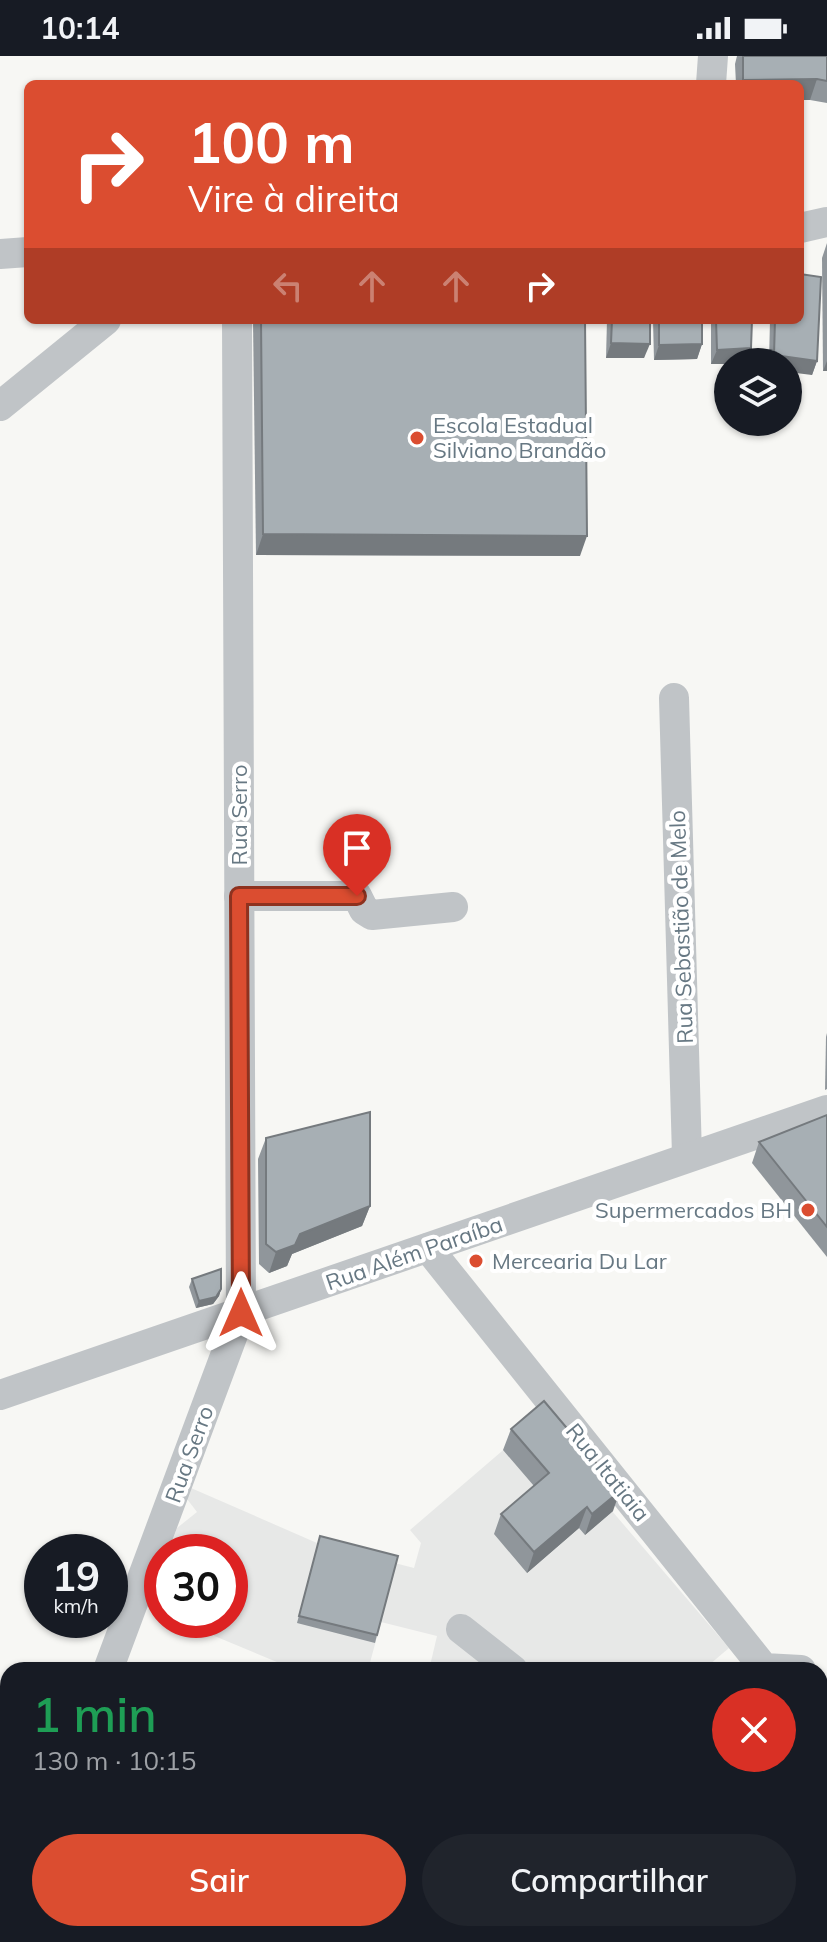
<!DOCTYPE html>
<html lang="pt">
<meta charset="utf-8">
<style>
body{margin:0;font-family:Mulish,sans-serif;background:#20242c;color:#f1f3f6;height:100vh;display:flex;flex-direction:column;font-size:30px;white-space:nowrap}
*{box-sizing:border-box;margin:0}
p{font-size:26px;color:#9ea1a6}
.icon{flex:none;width:44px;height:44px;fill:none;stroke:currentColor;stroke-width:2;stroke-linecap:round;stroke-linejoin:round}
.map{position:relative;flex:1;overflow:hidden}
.side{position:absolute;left:0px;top:1606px;width:828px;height:280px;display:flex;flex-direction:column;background:#171b24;border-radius:24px 24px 0 0;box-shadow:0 2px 6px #0004}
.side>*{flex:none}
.banner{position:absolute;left:24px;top:24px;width:780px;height:244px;border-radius:12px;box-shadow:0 2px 6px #0004;background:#db4d30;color:#fff;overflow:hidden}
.tools{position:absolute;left:714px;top:292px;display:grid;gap:16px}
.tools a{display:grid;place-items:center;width:88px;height:88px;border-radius:50%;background:#171b24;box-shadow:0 2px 6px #0004;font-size:40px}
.speed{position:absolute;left:24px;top:1478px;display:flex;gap:16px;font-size:40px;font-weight:700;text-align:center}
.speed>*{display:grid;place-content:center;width:104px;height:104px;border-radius:50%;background:#171b24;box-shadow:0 2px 6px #0004;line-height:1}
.speed small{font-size:20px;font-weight:400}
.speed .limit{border:12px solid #d22;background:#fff;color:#111}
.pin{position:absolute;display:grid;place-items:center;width:68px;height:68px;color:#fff;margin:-82px -34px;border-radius:50% 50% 50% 0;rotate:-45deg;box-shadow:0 0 8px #0007}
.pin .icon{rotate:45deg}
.me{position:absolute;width:88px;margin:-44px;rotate:0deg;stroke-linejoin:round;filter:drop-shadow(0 0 6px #0008)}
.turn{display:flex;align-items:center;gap:28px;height:168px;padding:0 32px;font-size:36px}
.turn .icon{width:104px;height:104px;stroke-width:2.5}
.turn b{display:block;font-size:56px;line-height:68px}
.lanes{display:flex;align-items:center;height:76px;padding:0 32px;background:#0003;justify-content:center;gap:40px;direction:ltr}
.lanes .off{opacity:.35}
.round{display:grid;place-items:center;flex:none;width:84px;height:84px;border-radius:42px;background:#20242c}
.head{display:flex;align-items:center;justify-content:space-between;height:136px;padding:0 32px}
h1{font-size:48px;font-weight:600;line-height:60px;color:#1e9e55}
.primary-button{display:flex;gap:16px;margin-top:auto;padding:16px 32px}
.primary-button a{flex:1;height:92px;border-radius:48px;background:#db4d30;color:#fff;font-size:32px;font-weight:600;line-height:92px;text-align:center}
.primary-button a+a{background:#20242c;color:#f1f3f6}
.status{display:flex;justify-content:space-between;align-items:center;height:56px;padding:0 40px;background:#171b24;direction:ltr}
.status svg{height:22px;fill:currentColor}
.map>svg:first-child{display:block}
.built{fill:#e7e8e7}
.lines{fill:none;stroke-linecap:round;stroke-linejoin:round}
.minor{stroke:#c0c4c7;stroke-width:30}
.wall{fill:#90969b}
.shaded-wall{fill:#757a7e}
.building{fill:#a7afb4;stroke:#757a7e;stroke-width:2}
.route-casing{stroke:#8e321f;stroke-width:20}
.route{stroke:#db4d30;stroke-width:14}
.poi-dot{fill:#db4d30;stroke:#fff;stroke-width:3}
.labels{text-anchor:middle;stroke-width:8;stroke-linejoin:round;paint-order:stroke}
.poi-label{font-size:22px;fill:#677883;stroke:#fff;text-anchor:start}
.street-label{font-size:22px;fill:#677883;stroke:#fff}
</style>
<div class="status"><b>10:14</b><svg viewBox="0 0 49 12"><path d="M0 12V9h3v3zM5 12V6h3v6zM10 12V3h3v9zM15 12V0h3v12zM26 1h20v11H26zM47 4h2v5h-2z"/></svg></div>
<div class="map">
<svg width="827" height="1886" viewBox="0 0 827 1886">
<rect width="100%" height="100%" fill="#f7f7f4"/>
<polygon class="built" points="536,1366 729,1592 703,1614 429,1614 437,1580 381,1566 368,1614 296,1614 176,1564 230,1564 230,1496 168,1496 177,1472 197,1456 187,1443 191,1432 317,1487 414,1512 421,1487 410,1474"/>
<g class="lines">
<g class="minor">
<polyline points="711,28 713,0"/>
<polyline points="800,172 827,166"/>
<polyline points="0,198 28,196"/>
<polyline points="0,350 106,264"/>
<polyline points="674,642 687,1100"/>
<polyline points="239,840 357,840 364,854 372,859 453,851"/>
<polyline points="428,1192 764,1612 801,1614"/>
<polyline points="0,1339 827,1054"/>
<polyline points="461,1573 513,1614"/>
<polyline points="108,1614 241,1257 237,264"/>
<polyline points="0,1712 8,1709"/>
<polyline points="820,1794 827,1802"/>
<polyline points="10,1886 12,1878"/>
</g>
</g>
<g class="wall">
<polygon points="737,0 827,0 827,47 810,44 800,44 800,28 736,28 735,8"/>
<polygon points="827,187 827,315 823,315 822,202"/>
<polygon points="253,264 585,264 580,500 256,499"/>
<polygon points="607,264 650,264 644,302 606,302"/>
<polygon points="653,264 702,264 702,288 697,303 654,304"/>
<polygon points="711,264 752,264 751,292 746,306 728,306 728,308 711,308"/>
<polygon points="770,264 800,264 817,305 812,319 788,306 769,306"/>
<polygon points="827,977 827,1033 825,1034 826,981"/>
<polygon points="827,1059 827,1201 752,1107 759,1086"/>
<polygon points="266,1082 370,1150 362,1170 292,1198 287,1210 269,1217 259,1208 258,1103"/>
<polygon points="192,1223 221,1233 219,1240 213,1248 196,1252 189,1231"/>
<polygon points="511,1373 613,1455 585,1479 579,1472 527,1517 494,1478 501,1458 534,1430 503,1394"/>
<polygon points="320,1480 377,1579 375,1587 297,1567"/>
</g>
<g class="shaded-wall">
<polygon points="817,23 810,44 800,44 800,28 742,28 743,24"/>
<polygon points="611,287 650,288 644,302 606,302"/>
<polygon points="702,288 697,303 654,304 659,289"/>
<polygon points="751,292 746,306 728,306 728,308 711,308 717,294"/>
<polygon points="774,299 817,305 812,319 788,316 788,306 772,306"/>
<polygon points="827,305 827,315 823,315"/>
<polygon points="263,478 587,480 580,500 256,499"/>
<polygon points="370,1150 362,1170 292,1198 287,1210 269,1217 276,1196 300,1178"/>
<polygon points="221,1233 219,1240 213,1248 196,1252 199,1245"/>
<polygon points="620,1435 613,1455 585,1479 592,1458"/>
<polygon points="587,1451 579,1472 527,1517 534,1496"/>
</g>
<g class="building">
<polygon points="743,0 827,0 827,25 817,23 743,24"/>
<polygon points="800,218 821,221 817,305 774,299 775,264 800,264"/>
<polygon points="261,264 585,264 587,480 263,478"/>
<polygon points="612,264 650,264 650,288 611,287"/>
<polygon points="659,264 702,264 702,288 659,289"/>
<polygon points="716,264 752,264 751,292 717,294"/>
<polygon points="370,1056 370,1150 300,1178 295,1189 276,1196 266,1188 266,1082"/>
<polygon points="827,1059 827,1171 759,1086"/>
<polygon points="221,1213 221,1233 216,1241 199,1245 192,1223"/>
<polygon points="544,1345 620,1435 592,1458 587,1451 534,1496 501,1458 549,1417 511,1373"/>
<polygon points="320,1480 398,1500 377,1579 299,1560"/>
</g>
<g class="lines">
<g class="route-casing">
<polyline id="route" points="241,1257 239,840 357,840"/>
</g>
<use href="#route" class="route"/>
</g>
<g class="poi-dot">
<circle cx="417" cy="382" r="8"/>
<circle cx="808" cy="1154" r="8"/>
<circle cx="476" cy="1205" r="8"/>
</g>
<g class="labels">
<g class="poi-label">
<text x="433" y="377">Escola Estadual<tspan x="433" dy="25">Silviano Brandão</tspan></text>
<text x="792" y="1162" text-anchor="end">Supermercados BH</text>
<text x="492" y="1213">Mercearia Du Lar</text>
</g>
<g class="street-label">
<text transform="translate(239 759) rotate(-90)" y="8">Rua Serro</text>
<text transform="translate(681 871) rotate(-92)" y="8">Rua Sebastião de Melo</text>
<text transform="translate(414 1197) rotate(-19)" y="8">Rua Além Paraíba</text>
<text transform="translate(189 1398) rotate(-70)" y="8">Rua Serro</text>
<text transform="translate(608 1416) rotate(51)" y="8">Rua Itatiaia</text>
</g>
</g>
</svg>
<div class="tools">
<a><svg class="icon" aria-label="layers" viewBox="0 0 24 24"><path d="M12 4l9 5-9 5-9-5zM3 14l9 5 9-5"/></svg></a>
</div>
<div class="speed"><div>19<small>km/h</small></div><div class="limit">30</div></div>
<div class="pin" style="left:357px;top:840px;background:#d93025"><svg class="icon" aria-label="arrive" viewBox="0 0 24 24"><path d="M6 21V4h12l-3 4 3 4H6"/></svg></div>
<svg class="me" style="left:241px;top:1257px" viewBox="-20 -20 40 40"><path d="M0-17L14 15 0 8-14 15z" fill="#db4d30" stroke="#fff" stroke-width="4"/></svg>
<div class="banner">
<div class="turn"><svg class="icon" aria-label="right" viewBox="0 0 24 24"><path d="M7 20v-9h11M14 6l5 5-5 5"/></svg><div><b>100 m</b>Vire à direita</div></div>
<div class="lanes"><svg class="icon off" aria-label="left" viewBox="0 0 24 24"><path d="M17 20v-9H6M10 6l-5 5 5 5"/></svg><svg class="icon off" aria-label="ahead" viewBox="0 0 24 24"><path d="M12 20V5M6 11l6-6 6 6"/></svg><svg class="icon off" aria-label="ahead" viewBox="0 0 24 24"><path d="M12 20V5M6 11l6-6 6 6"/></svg><svg class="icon" aria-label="right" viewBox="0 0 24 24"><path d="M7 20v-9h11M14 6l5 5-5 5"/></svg></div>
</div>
<section class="side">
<div class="head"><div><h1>1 min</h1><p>130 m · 10:15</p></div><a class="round" style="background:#d93025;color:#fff"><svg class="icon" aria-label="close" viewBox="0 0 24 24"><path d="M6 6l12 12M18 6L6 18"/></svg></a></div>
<div class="primary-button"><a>Sair</a><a>Compartilhar</a></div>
</section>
</div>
